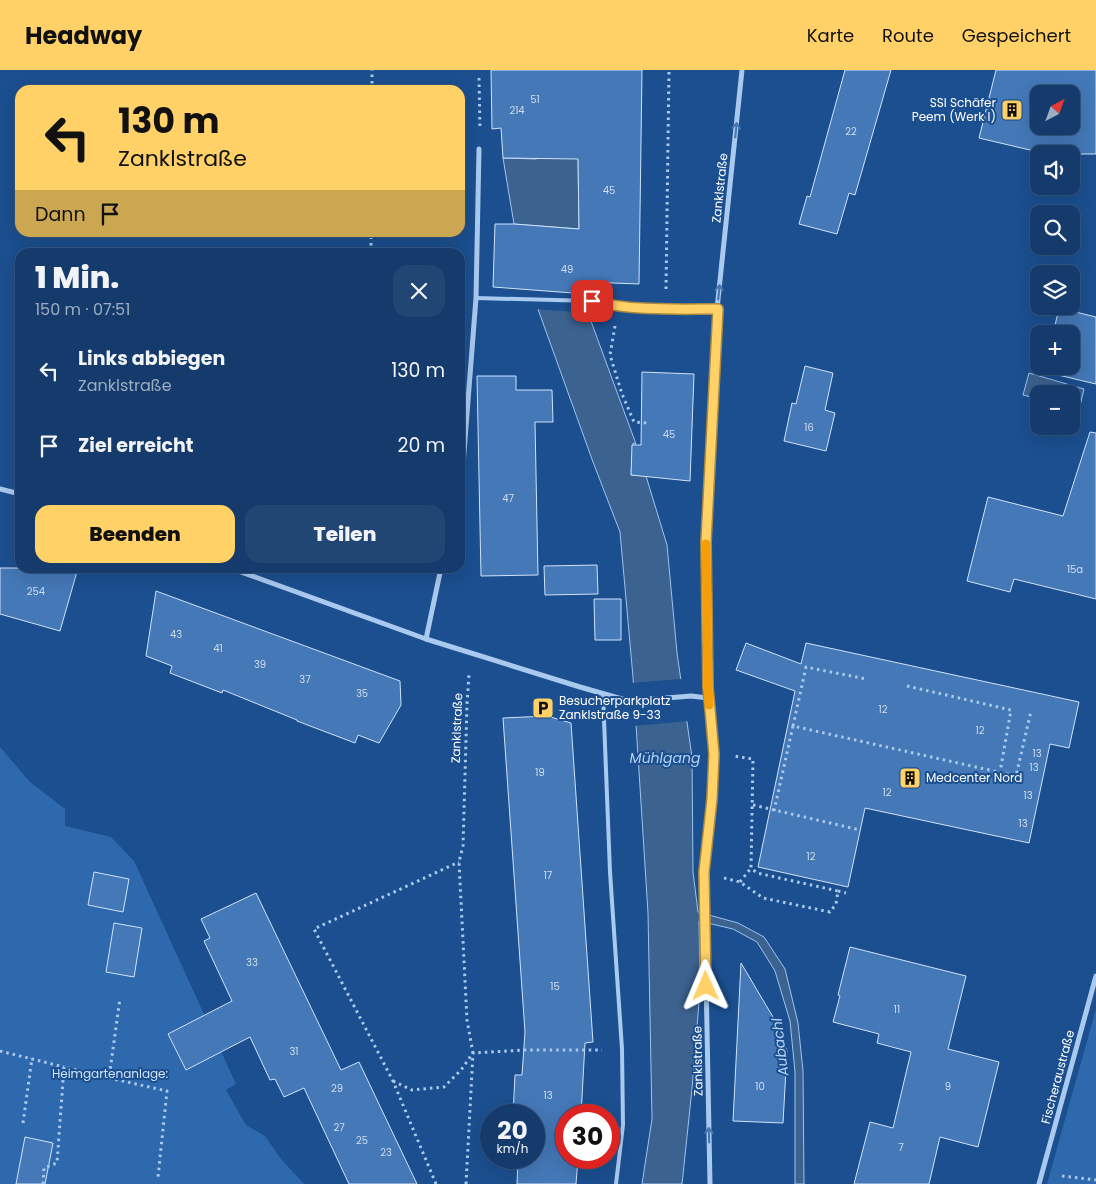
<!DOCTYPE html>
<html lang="de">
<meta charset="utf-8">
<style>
body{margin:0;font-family:Poppins,sans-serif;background:#214673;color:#f1f3f6;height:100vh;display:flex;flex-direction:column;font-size:19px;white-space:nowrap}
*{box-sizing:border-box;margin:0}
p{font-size:16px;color:#9dadc1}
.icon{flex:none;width:28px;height:28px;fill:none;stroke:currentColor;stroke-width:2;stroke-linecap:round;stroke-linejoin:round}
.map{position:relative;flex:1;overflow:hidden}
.drawer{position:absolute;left:15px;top:178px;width:450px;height:325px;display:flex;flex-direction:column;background:#143b6b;border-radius:15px;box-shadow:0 5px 20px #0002,0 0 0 1px #33557e}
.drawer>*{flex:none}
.guide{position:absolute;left:15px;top:15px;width:450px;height:152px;border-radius:15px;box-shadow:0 5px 20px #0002,0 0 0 1px #33557e;background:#ffd166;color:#111;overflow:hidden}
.needle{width:32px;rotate:41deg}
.tools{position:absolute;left:1030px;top:15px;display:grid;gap:10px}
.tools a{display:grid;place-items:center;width:50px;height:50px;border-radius:10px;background:#143b6b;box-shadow:0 5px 20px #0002,0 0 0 1px #33557e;font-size:25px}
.speed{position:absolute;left:480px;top:1034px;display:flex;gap:10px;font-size:25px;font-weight:700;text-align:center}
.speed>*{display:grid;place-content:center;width:65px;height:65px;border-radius:50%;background:#143b6b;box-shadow:0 5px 20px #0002,0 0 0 1px #33557e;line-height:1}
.speed small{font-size:12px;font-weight:400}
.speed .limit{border:8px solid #d22;background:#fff;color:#111}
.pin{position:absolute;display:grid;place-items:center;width:42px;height:42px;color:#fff;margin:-21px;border-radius:10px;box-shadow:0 2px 8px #0006}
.me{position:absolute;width:55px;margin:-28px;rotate:359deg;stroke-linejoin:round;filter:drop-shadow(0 0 4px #0008)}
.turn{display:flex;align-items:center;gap:18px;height:105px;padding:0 20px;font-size:22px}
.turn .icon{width:65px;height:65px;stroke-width:2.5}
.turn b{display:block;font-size:35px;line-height:42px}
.then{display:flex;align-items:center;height:48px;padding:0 20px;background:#0003;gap:10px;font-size:19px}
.round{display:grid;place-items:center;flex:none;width:52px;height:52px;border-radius:15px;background:#214673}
.overview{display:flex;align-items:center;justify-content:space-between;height:85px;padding:0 20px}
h1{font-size:30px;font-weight:800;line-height:38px}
.cta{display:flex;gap:10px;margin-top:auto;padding:10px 20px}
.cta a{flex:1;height:58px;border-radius:15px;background:#ffd166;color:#111;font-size:20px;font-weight:800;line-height:58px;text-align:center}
.cta a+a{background:#214673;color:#f1f3f6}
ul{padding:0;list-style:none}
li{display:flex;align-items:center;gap:15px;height:75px;padding:0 20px}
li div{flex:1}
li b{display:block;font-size:19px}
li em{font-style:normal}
header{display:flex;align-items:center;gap:30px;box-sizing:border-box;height:70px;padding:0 25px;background:#ffd166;color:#111}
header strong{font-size:24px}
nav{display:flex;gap:28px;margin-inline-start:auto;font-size:18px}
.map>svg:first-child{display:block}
.green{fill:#2e69ad}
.water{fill:#3c6290;stroke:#9cc4f0}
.pier{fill:#1b4f8f}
.building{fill:#4478b7;stroke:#cfe3fa;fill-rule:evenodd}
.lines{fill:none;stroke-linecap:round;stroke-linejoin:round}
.path{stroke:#a9c9ee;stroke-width:3;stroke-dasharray:2.5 4;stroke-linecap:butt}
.service{stroke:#a9c9ee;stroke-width:4}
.minor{stroke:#a9c9ee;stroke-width:5}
.oneway{stroke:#4674ac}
.route-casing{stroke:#a68842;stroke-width:12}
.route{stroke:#ffd166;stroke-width:9}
.slow{stroke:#f59e0b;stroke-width:9}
.labels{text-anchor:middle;stroke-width:4;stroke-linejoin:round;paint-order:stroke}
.number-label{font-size:10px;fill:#d0dded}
.poi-label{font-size:12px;fill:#fff;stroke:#1b4f8f;text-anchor:start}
.street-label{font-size:12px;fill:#fff;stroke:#1b4f8f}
.park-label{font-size:12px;fill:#cfe3fa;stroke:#1b4f8f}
.water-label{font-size:14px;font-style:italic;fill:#b5d3f5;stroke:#1b4f8f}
</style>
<header>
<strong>Headway</strong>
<nav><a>Karte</a><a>Route</a><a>Gespeichert</a></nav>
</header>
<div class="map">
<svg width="1096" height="1114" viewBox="0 0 1096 1114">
<rect width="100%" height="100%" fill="#1b4f8f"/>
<g class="green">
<polygon points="0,677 30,712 65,739 65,756 111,767 134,791 236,1014 226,1020 246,1055 265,1066 281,1089 304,1114 0,1114"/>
<polygon points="1096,939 1096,1114 1047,1114"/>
</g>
<g class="water">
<polygon points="578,81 579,159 514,154 503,88 535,89"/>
<polygon points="586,224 588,243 636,374 633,373 631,405 646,406 667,475 677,583 692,687 693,802 698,842 738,853 764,867 785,899 798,953 803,1001 804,1114 795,1114 795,1002 790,951 775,901 757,872 733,859 699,851 700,920 692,1019 682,1114 642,1114 652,1049 648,843 633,607 620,462 593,392 534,228"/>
<polygon points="1029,303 1084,319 1079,340 1071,338 1071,324 1039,324 1039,329 1023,325"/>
</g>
<g class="pier">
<polygon points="529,220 586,224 586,221 589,223 590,236 588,243 535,239"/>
<polygon points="681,609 684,614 689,651 634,656 631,613"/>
</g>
<g class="building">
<polygon points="491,0 642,0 639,214 587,212 586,224 493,217 495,154 514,154 579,159 578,89 503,88 501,58 492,59"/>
<polygon points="845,0 891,0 855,125 849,123 837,164 799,154 807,126 810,127"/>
<path d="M996 0H1096V84H1047L979 68ZM1039 24H1071V56H1039Z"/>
<polygon points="1059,238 1096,247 1096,314 1058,305 1060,296 1071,296 1071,264 1053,264"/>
<polygon points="805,296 833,303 825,340 835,343 826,381 784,371 792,333 796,334"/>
<polygon points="642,302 694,304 690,411 631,405 632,375 641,375"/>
<polygon points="477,306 516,306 516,320 552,320 553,352 535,352 538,505 481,506"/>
<polygon points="1090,362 1096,363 1096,529 1014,509 1010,522 967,511 988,427 1063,446"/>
<polygon points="597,495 598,524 545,525 544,496"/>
<polygon points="0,498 78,498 60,561 0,544"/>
<polygon points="156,521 400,611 401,635 379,673 358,665 355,673 297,651 297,650 223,620 222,623 170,603 172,596 146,586"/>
<polygon points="594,529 621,529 621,570 595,570"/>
<polygon points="746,573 801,594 806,573 1079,632 1069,678 1050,674 1029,773 865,738 848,817 758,797 795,621 736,600"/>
<polygon points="547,646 571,653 593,972 585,973 581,1045 566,1045 566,1088 578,1088 576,1114 517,1114 518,1088 534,1088 534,1045 513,1045 515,1005 522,1005 525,962 503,648"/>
<polygon points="94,802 129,809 123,842 88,835"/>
<polygon points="256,823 341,1000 359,992 417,1114 349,1114 304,1018 284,1027 275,1009 270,1010 250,967 186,1000 168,964 232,931 204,871 210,868 201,849"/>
<polygon points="114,853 142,858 134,907 106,902"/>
<polygon points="850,877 966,906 948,979 999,992 978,1077 940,1067 929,1114 854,1114 870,1052 893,1058 911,982 877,973 879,964 833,952 840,926 838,925"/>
<polygon points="741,893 773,947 787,981 783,1053 733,1051"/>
<polygon points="25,1067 53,1073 45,1114 16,1114"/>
</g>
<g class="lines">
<g class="path">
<polyline points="479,8 480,60"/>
<polyline points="372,20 372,0"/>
<polyline points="371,182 371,162"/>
<polyline points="666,219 669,0"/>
<polyline points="615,256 610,285 622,324 634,352 648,353"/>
<polyline points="907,616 1011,640 1000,702"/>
<polyline points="793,656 806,597 866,609"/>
<polyline points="753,735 860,760"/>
<polyline points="774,741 793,656 1016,706 1031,641"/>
<polyline points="724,808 740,812 763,828 830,842 836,834 838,821 757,803 751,798 753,689 734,686"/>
<polyline points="740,812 751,798"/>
<polyline points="838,821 846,823"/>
<polyline points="0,981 64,997"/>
<polyline points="109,1008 167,1021 158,1107"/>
<polyline points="393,1011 412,1020 444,1017 461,1000 473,983 467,950 459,792 463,776 467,634 469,604"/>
<polyline points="23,1053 32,988"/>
<polyline points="1062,1106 1096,1110"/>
<polyline points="43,1114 44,1098 57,1093 64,997 109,1008 120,928"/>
<polyline points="436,1114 393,1011 314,859 459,792"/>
<polyline points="466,1114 473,983 525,980 602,980"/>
</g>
<g class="service">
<polyline points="476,228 592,231 619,237 665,239 717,239"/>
<polyline points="603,624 610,802 622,979 623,1055 616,1114"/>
</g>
<g class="minor">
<polyline points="460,410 463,395 476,228 479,79"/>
<polyline points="0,419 20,424"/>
<polyline points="230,498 426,569 580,617 629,631 691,626 708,628"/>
<polyline points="426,569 441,498"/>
<polyline points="710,1114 704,803 712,729 714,684 708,617 706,472 717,239 742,0"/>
<polyline points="1039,1114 1096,906"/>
</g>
</g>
<defs><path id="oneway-shaft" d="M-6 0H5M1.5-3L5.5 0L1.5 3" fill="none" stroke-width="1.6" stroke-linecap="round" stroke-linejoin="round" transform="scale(1.25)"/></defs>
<g class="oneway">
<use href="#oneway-shaft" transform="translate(736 60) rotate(-84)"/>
<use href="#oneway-shaft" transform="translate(719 222) rotate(-84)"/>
<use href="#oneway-shaft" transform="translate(709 1065) rotate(-91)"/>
</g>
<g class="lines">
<g class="route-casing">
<path id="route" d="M592 231C632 241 675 239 718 239L706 472 708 617 714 684 712 729 704 802 706 916"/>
</g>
<use href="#route" class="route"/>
<polyline class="slow" points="706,474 708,617 709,635"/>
</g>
<defs>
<g id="building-square" transform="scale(1.125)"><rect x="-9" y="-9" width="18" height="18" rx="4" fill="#ffd166" stroke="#1b4f8f"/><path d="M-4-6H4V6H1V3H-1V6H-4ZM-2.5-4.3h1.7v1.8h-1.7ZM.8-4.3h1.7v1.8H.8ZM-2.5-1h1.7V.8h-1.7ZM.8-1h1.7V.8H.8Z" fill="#111"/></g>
<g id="parking-square" transform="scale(1.125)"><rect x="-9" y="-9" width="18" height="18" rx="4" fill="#ffd166" stroke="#1b4f8f"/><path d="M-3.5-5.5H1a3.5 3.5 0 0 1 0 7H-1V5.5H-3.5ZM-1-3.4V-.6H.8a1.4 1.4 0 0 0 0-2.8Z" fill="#111"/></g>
</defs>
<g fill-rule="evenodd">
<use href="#building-square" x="1012" y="40"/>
<use href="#parking-square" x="543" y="638"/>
<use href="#building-square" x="910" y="708"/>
</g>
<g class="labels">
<g class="number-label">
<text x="535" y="33">51</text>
<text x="517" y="44">214</text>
<text x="851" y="65">22</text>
<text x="609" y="124">45</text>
<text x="567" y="203">49</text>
<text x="809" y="361">16</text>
<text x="669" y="368">45</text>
<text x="508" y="432">47</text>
<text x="1075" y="503">15a</text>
<text x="36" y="525">254</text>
<text x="176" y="568">43</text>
<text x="218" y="582">41</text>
<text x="260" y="598">39</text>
<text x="305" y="613">37</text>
<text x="362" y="627">35</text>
<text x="883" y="643">12</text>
<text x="980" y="664">12</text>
<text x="1037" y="687">13</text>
<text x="1034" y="701">13</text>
<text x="540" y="706">19</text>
<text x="887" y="726">12</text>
<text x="1028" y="729">13</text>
<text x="1023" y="757">13</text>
<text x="811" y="790">12</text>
<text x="548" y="809">17</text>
<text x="252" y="896">33</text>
<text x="555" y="920">15</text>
<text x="897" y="943">11</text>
<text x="294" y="985">31</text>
<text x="760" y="1020">10</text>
<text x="948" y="1020">9</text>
<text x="337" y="1022">29</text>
<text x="548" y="1029">13</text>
<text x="339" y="1061">27</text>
<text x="362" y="1074">25</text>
<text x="901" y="1081">7</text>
<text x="386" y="1086">23</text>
</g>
<g class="poi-label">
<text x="996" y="37" text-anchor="end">SSI Schäfer<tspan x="996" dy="14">Peem (Werk I)</tspan></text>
<text x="559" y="635">Besucherparkplatz<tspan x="559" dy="14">Zanklstraße 9-33</tspan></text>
<text x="926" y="712">Medcenter Nord</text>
</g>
<g class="street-label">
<text transform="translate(720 118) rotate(-84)" y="4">Zanklstraße</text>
<text transform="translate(457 658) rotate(-88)" y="4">Zanklstraße</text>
<text transform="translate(698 991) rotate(-91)" y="4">Zanklstraße</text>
<text transform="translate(1058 1007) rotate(-75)" y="4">Fischeraustraße</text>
</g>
<g class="park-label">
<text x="110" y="1008">Heimgartenanlage:</text>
</g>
<g class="water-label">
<text x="665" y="693">Mühlgang</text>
<text transform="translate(780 977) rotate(-97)" y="5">Aubachl</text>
</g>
</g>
</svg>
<div class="tools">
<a><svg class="needle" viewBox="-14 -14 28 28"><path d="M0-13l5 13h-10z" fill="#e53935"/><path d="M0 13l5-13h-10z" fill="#9dadc1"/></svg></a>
<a><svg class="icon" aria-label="sound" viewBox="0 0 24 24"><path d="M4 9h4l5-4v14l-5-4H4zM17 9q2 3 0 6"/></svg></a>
<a><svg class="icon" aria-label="search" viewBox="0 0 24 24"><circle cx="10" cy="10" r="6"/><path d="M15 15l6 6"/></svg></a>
<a><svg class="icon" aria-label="layers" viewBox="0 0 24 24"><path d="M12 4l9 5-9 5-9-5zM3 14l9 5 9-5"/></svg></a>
<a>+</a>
<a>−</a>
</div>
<div class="speed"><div>20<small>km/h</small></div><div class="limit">30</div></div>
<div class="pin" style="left:592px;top:231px;background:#d93025"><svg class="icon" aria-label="arrive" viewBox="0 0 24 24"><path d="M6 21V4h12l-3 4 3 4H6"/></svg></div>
<svg class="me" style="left:706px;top:916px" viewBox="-20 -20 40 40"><path d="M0-17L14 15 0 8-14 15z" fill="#ffd166" stroke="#fff" stroke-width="4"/></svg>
<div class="guide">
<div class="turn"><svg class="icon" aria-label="left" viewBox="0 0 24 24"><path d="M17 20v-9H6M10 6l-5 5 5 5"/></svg><div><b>130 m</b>Zanklstraße</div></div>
<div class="then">Dann<svg class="icon" aria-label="arrive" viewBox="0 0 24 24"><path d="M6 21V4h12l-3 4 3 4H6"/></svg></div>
</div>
<section class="drawer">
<div class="overview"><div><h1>1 Min.</h1><p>150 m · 07:51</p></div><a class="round"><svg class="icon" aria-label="close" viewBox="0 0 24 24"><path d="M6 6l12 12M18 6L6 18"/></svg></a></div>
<ul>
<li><svg class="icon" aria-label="left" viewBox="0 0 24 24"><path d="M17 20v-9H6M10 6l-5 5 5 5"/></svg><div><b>Links abbiegen</b><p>Zanklstraße</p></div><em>130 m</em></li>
<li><svg class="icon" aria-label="arrive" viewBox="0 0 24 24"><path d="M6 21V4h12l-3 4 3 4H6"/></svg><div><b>Ziel erreicht</b></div><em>20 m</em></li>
</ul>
<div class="cta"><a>Beenden</a><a>Teilen</a></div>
</section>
</div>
